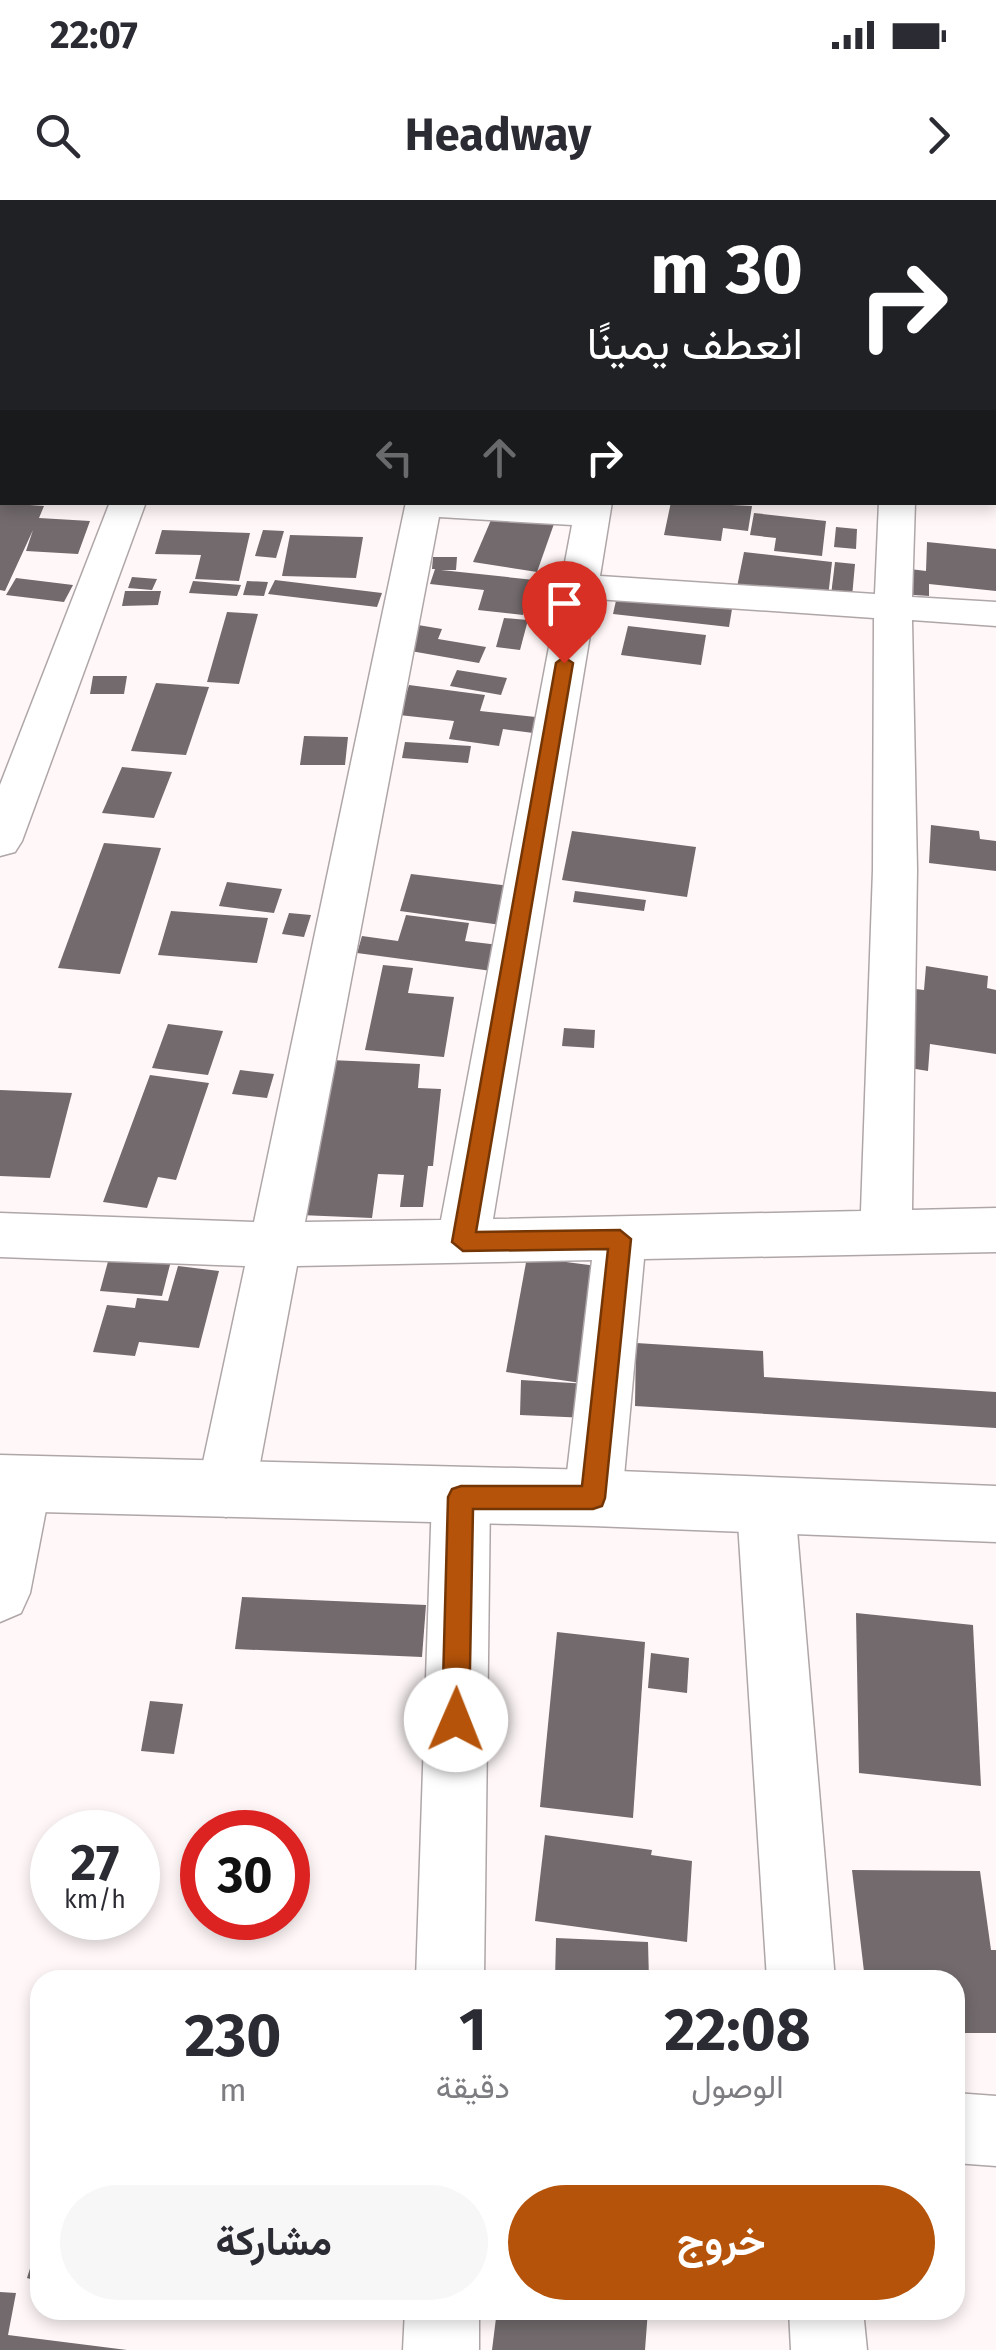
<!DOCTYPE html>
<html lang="ar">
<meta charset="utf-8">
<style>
body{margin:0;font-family:"Fira Sans",Vazirmatn,sans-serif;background:#f7f7f7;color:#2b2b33;direction:rtl;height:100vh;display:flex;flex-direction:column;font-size:38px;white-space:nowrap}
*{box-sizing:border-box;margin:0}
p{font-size:32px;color:#7c7c81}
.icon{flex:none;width:55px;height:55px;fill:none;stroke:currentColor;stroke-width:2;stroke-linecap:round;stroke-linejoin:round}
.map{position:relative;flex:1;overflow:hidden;direction:ltr}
.panel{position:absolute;left:30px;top:1770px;width:935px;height:350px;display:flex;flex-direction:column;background:#fff;border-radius:30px;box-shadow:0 5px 15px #0003;direction:rtl}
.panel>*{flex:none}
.banner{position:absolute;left:0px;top:0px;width:998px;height:305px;box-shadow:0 5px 15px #0003;direction:rtl;background:#202124;color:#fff;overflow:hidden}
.speed{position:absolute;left:30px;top:1610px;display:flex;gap:20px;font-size:50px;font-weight:700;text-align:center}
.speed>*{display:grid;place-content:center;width:130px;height:130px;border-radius:50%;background:#fff;box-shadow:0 5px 15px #0003;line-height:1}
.speed small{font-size:25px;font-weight:400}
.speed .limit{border:15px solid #d22;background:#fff;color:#111}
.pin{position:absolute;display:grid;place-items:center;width:85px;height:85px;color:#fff;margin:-102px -42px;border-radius:50% 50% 50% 0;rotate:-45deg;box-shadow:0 0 10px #0007}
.pin .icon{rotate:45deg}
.me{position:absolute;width:110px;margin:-55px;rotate:1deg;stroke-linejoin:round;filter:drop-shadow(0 0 8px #0008)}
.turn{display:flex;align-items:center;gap:35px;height:210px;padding:0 30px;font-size:45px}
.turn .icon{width:130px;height:130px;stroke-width:2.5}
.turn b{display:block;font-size:70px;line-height:85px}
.lanes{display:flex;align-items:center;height:95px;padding:0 30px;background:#0003;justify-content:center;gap:50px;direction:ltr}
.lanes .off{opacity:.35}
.eta{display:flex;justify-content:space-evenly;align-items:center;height:170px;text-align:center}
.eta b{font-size:60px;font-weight:700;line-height:70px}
.cta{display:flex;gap:20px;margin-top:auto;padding:20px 30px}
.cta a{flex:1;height:115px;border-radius:60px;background:#b45309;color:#fff;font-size:40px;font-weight:700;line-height:115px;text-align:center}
.cta a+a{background:#f7f7f7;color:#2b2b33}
.status{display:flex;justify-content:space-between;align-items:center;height:70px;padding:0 50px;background:#fff;direction:ltr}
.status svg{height:28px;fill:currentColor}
header{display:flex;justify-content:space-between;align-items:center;height:130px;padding:0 30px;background:#fff;font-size:45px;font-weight:700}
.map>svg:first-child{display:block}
.building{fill:#726a6c}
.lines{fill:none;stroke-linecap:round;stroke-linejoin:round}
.minor-casing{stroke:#afa6a8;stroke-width:3}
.secondary-casing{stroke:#afa6a8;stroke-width:3}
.minor{fill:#fff;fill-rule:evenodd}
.secondary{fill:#fff;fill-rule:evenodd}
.route{fill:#b45309;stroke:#753606;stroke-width:2.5}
</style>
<div class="status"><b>22:07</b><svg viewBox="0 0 49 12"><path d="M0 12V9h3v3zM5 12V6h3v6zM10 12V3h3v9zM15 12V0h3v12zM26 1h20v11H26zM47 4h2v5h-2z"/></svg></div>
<header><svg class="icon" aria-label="forward" viewBox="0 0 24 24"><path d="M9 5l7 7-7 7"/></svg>Headway<svg class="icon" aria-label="search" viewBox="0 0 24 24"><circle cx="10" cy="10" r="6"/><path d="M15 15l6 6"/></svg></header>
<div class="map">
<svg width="996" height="2150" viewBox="0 0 996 2150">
<rect width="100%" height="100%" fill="#fff7f8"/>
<g class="building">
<polygon points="671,302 752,306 748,331 723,328 721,341 664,335"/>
<polygon points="0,303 44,306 39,318 90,321 78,354 26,351 33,330 5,391 0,390"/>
<polygon points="494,313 555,321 537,372 473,362"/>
<polygon points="754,313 826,321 822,356 774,351 776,338 750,335"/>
<polygon points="836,327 857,329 856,349 834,347"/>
<polygon points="162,330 250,333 239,381 195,379 201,355 155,354"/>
<polygon points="263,330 284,331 276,358 255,356"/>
<polygon points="290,335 363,337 356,378 282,376"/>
<polygon points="927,342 996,349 996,391 929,384 929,396 901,394 902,368 926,371"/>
<polygon points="744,352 832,362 828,397 737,387"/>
<polygon points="433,357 457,357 456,370 441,370 563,383 560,394 529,391 523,415 478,410 484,390 430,384 435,369 432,369"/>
<polygon points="835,362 855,364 852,397 831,395"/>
<polygon points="132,377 157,379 152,390 128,388"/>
<polygon points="16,378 73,385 64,402 6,395"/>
<polygon points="275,380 382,393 377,407 268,394"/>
<polygon points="193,381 241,385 237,396 189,393"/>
<polygon points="247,381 268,382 264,396 243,395"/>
<polygon points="125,391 161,391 158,405 122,406"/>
<polygon points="617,396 732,409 729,427 613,414"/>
<polygon points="227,412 258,414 239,484 207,482"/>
<polygon points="504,418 528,420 520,450 496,447"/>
<polygon points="418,425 442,429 438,439 486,447 479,463 405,450"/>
<polygon points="628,426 706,435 701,465 621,455"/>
<polygon points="457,470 507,478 501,495 450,486"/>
<polygon points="93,476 127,476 124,494 90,494"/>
<polygon points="156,483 209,487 186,555 131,551"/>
<polygon points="409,485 485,495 480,511 545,518 541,534 503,529 499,546 449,539 454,521 399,515"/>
<polygon points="304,536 348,537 345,565 300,565"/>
<polygon points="405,542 471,546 468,563 402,558"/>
<polygon points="122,567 172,572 154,618 102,613"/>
<polygon points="931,625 979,631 980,639 996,641 996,671 929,663"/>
<polygon points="572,631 696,647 687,697 562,680"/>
<polygon points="104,643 161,648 120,774 58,768"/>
<polygon points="411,674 510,686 501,725 400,711"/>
<polygon points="227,682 282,689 274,713 219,706"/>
<polygon points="575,691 646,700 644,711 573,702"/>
<polygon points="171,711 268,718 257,763 158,755"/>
<polygon points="289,713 311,715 304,737 282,734"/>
<polygon points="406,715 469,723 465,741 499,745 492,771 357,753 362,736 398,741"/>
<polygon points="383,765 413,768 408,793 454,797 444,857 365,850"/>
<polygon points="926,766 988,776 987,788 996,790 996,854 930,844 928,871 891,865 898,787 924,790"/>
<polygon points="168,824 223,831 208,875 152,868"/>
<polygon points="564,828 595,830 594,848 562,846"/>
<polygon points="330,860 420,864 418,888 441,889 433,966 428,966 423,1007 400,1007 404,975 378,974 372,1018 300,1015"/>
<polygon points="240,870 274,874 267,898 232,894"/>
<polygon points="150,875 209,883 176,980 158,977 147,1008 103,1002"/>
<polygon points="0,890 72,893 50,978 0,976"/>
<polygon points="113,1043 174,1049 162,1096 100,1091"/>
<polygon points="527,1057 597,1066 581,1183 506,1172"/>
<polygon points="178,1066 219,1071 199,1148 139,1142 135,1156 93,1152 107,1105 135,1108 137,1098 168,1101"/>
<polygon points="636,1143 763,1151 764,1177 996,1192 996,1228 635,1206"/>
<polygon points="521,1180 589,1184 588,1218 520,1215"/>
<polygon points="242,1397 426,1405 422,1457 235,1449"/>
<polygon points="856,1413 973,1425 981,1586 859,1573"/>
<polygon points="557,1432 645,1442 633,1618 540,1607"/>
<polygon points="651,1453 689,1458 687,1493 648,1488"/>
<polygon points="150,1501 183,1504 174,1554 141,1551"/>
<polygon points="545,1635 652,1650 651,1655 692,1661 687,1742 535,1721"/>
<polygon points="852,1670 980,1671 991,1750 996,1750 996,1833 955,1833 955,1780 865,1780"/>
<polygon points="556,1738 648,1742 649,1780 555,1780"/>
<polygon points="39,2040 40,2040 40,2082 27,2078"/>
<polygon points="0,2092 16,2093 8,2135 127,2150 0,2150"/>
<polygon points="497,2110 539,2110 562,2116 563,2110 648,2110 645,2150 492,2150"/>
</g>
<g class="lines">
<g class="minor-casing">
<g id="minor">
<polygon points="454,0 484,0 485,2 456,2"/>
<rect x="0" y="70" width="2" height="18"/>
<rect x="995" y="242" width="1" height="20"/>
<polygon points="110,302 146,302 22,641 15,652 0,656 0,585"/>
<path d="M406 302H612L600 376 875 394 879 302H915L912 397 996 402V426L912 420 917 670 912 1010 996 1008V1052L644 1059 622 1298 613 1317 593 1325 573 1317 564 1298 592 1060 297 1066 255 1290 246 1309 226 1317 206 1309 197 1290 245 1066 0 1057V1013L254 1022ZM439 317 572 325 441 1020 305 1022ZM596 399 874 418 873 670 861 1011 493 1019Z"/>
<polygon points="22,1257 42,1265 51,1284 30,1393 21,1413 0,1422 0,1269"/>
<polygon points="461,1270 481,1278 490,1297 484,1780 416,1780 432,1297 441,1278"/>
<polygon points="766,1279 786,1287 795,1306 835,1780 767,1780 737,1306 746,1287"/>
<polygon points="955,1893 996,1896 996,1966 955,1963"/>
<polygon points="405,2110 479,2110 479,2150 403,2150"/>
<polygon points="789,2110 863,2110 867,2150 791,2150"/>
</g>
</g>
<g class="secondary-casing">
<polygon id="secondary" points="0,1255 593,1270 996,1286 996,1342 593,1326 0,1311"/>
</g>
<use href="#minor" class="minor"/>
<use href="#secondary" class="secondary"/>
</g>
<polygon class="route" points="564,457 573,463 476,1032 620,1030 631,1039 605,1298 602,1306 593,1309 473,1309 469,1520 465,1530 456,1533 446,1530 442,1520 448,1297 452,1289 461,1286 582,1286 608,1049 463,1051 452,1042 556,463"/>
</svg>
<div class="speed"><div>27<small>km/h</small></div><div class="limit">30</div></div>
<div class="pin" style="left:564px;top:463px;background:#d93025"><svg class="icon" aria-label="arrive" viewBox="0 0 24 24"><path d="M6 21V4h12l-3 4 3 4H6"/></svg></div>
<svg class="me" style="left:456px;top:1520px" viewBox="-20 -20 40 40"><circle r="19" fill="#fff"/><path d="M0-13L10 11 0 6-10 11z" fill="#b45309"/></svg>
<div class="banner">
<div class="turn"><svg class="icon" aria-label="right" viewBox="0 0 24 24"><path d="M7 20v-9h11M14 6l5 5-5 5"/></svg><div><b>30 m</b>انعطف يمينًا</div></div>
<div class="lanes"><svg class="icon off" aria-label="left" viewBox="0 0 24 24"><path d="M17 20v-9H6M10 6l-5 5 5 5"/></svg><svg class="icon off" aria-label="ahead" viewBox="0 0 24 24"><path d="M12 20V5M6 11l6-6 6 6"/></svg><svg class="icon" aria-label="right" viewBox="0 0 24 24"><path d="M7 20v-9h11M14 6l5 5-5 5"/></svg></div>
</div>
<section class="panel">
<div class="eta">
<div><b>22:08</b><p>الوصول</p></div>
<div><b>1</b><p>دقيقة</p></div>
<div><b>230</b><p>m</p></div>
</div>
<div class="cta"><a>خروج</a><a>مشاركة</a></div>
</section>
</div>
